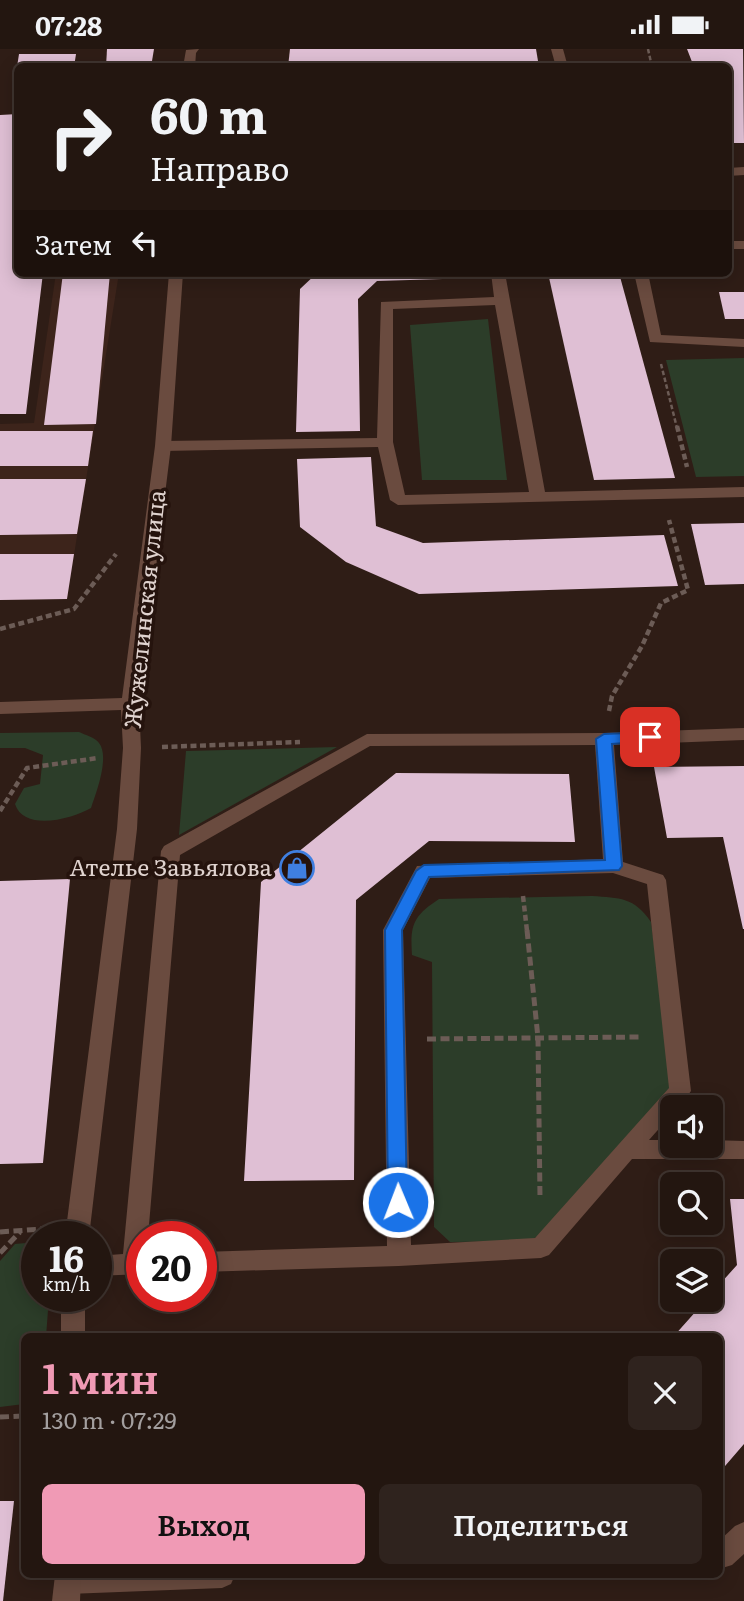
<!DOCTYPE html>
<html lang="ru">
<meta charset="utf-8">
<style>
body{margin:0;font-family:Literata,serif;background:#2f231e;color:#f1f3f6;height:100vh;display:flex;flex-direction:column;font-size:26px;white-space:nowrap}
*{box-sizing:border-box;margin:0}
p{font-size:23px;color:#a39f9f}
.icon{flex:none;width:38px;height:38px;fill:none;stroke:currentColor;stroke-width:2;stroke-linecap:round;stroke-linejoin:round}
.map{position:relative;flex:1;overflow:hidden}
.details{position:absolute;left:21px;top:1284px;width:702px;height:245px;display:flex;flex-direction:column;background:#231610;border-radius:10px;box-shadow:0 4px 18px #0003,0 0 0 2px #403530}
.details>*{flex:none}
.top-card{position:absolute;left:14px;top:14px;width:718px;height:214px;border-radius:10px;box-shadow:0 4px 18px #0003,0 0 0 2px #403530;background:#231610;color:#f1f3f6;overflow:hidden}
.fabs{position:absolute;left:660px;top:1046px;display:grid;gap:14px}
.fabs a{display:grid;place-items:center;width:63px;height:63px;border-radius:10px;background:#231610;box-shadow:0 4px 18px #0003,0 0 0 2px #403530;font-size:35px}
.speed{position:absolute;left:21px;top:1172px;display:flex;gap:14px;font-size:35px;font-weight:700;text-align:center}
.speed>*{display:grid;place-content:center;width:91px;height:91px;border-radius:50%;background:#231610;box-shadow:0 4px 18px #0003,0 0 0 2px #403530;line-height:1}
.speed small{font-size:18px;font-weight:400}
.speed .limit{border:10px solid #d22;background:#fff;color:#111}
.pin{position:absolute;display:grid;place-items:center;width:60px;height:60px;color:#fff;margin:-30px;border-radius:14px;box-shadow:0 4px 10px #0006}
.me{position:absolute;width:77px;margin:-38px;rotate:359deg;stroke-linejoin:round;filter:drop-shadow(0 0 5px #0008)}
.turn{display:flex;align-items:center;gap:24px;height:147px;padding:0 21px;font-size:32px}
.turn .icon{width:91px;height:91px;stroke-width:2.5}
.turn b{display:block;font-size:49px;line-height:60px}
.then{display:flex;align-items:center;height:66px;padding:0 21px;background:#0003;gap:14px;font-size:26px}
.round{display:grid;place-items:center;flex:none;width:74px;height:74px;border-radius:10px;background:#2f231e}
.headline{display:flex;align-items:center;justify-content:space-between;height:119px;padding:0 21px}
h1{font-size:42px;font-weight:600;line-height:52px;color:#f09ab5}
.action{display:flex;gap:14px;margin-top:auto;padding:14px 21px}
.action a{flex:1;height:80px;border-radius:10px;background:#f09ab5;color:#111;font-size:28px;font-weight:600;line-height:80px;text-align:center}
.action a+a{background:#2f231e;color:#f1f3f6}
.status{display:flex;justify-content:space-between;align-items:center;height:49px;padding:0 35px;background:#231610;direction:ltr}
.status svg{height:19px;fill:currentColor}
.map>svg:first-child{display:block}
.built{fill:#3d241b}
.green{fill:#2c3d29}
.building{fill:#dfbfd4}
.lines{fill:none;stroke-linecap:round;stroke-linejoin:round}
.path-far2{stroke:#6c5c56;stroke-width:2.5;stroke-dasharray:4.5 2.5;stroke-linecap:butt}
.path-far1{stroke:#6c5c56;stroke-width:4.5;stroke-dasharray:6 3.5;stroke-linecap:butt}
.path{stroke:#6c5c56;stroke-width:5;stroke-dasharray:9 4.5;stroke-linecap:butt}
.service{fill:#6a4b3f;fill-rule:evenodd}
.minor{fill:#6a4b3f;fill-rule:evenodd}
.tertiary{fill:#6a4b3f;fill-rule:evenodd}
.route{fill:#1a73e8;stroke:#114b97;stroke-width:2}
.labels{text-anchor:middle;stroke-width:7;stroke-linejoin:round;paint-order:stroke}
.street-label{font-size:23px;fill:#e0d3cf;stroke:#25130d}
.poi-label{font-size:23px;fill:#e0d3cf;stroke:#25130d;text-anchor:end}
</style>
<div class="status"><b>07:28</b><svg viewBox="0 0 49 12"><path d="M0 12V9h3v3zM5 12V6h3v6zM10 12V3h3v9zM15 12V0h3v12zM26 1h20v11H26zM47 4h2v5h-2z"/></svg></div>
<div class="map">
<svg width="744" height="1552" viewBox="0 0 744 1552">
<rect width="100%" height="100%" fill="#2f1d16"/>
<polygon class="built" points="56,224 119,224 67,550 0,551 0,375 34,374"/>
<g class="green">
<polygon points="488,270 507,431 422,431 410,276"/>
<polygon points="744,309 744,427 696,428 666,311"/>
<path d="M79 683C85 686 95 688 99 694 110 708 96 744 91 759 72 770 24 783 15 755L24 739 40 735 43 706 25 699H0V684Z"/>
<polygon points="337,698 179,786 186,702"/>
<path d="M592 847C620 849 634 848 651 873L673 1037 554 1174 531 1192 450 1193 434 1178 432 913 412 906C410 876 413 867 439 850Z"/>
<polygon points="37,1193 37,1248 49,1248 46,1288 24,1288 24,1355 0,1358 0,1212 15,1195"/>
</g>
<g class="building">
<polygon points="107,0 154,0 151,18 106,18"/>
<polygon points="290,0 536,0 539,18 288,18"/>
<polygon points="687,0 743,0 744,94 728,94 728,18 694,18"/>
<polygon points="19,5 76,5 74,18 17,18"/>
<polygon points="18,65 18,224 43,224 26,365 0,365 0,66"/>
<polygon points="63,224 110,224 96,375 44,376"/>
<polygon points="317,224 474,224 475,229 377,232 358,250 360,382 296,383 300,240"/>
<polygon points="548,224 619,224 675,429 594,431"/>
<polygon points="719,243 744,243 744,270 725,270"/>
<polygon points="0,382 93,382 88,417 0,417"/>
<polygon points="371,408 376,477 423,494 664,486 678,537 419,545 346,513 300,478 297,410"/>
<polygon points="0,430 86,430 77,485 0,486"/>
<polygon points="744,474 744,535 705,536 691,475"/>
<polygon points="0,505 74,505 67,550 0,551"/>
<polygon points="744,717 744,880 743,880 723,788 667,789 654,718"/>
<polygon points="396,724 569,725 575,793 429,792 356,851 354,1131 244,1132 261,833"/>
<polygon points="70,830 43,1114 0,1115 0,832"/>
<polygon points="730,1150 744,1150 744,1395 719,1424 719,1288 673,1288 706,1251 710,1251 710,1246 737,1216"/>
<polygon points="295,1283 295,1288 173,1288 173,1285"/>
<polygon points="0,1452 14,1452 3,1552 0,1552"/>
</g>
<g class="lines">
<g class="path-far2">
<polyline points="648,0 652,18"/>
<polyline points="661,315 677,379"/>
</g>
<g class="path-far1">
<polyline points="677,377 687,418"/>
<polyline points="0,580 74,560 116,505"/>
<polyline points="609,662 612,647 642,597 661,554 688,541 669,471"/>
<polyline points="162,698 300,693"/>
<polyline points="0,762 27,719 98,709"/>
<polyline points="523,847 527,882"/>
</g>
<g class="path">
<polyline points="527,881 538,989 540,1149"/>
<polyline points="427,990 642,988"/>
<polyline points="0,1183 42,1180"/>
<polyline points="0,1204 20,1183"/>
<polyline points="0,1368 24,1367"/>
</g>
<g class="service">
<polygon points="551,0 563,0 568,18 556,18"/>
<rect x="728" y="192" width="16" height="8"/>
<path d="M491 224H505L545 443 744 438V448L398 456 390 451 378 398 163 402 155 397 163 392 377 389 381 253 494 248ZM495 256 529 443 405 446 393 393V260Z"/>
<polygon points="634,224 648,224 661,286 744,290 744,298 650,293"/>
<path d="M744 679V691L614 696 623 813 663 826 666 831 691 1042 678 1059H672V1065L649 1091H672V1097H710V1091L744 1092V1110H632L549 1206 541 1209 399 1217 201 1223V1203L387 1197 383 881 417 817 603 810 595 696 370 697 180 806 148 1188H142V1225L96 1227V1207L123 1205 161 802 164 797 367 685 604 684ZM613 824 647 835 669 1039 535 1189 411 1196 403 881 430 829Z"/>
<polygon points="744,1473 744,1505 732,1516 719,1520 719,1492 735,1477"/>
<polygon points="57,1526 235,1526 231,1535 222,1539 68,1545 59,1541 55,1532"/>
</g>
<polygon class="minor" points="744,118 744,126 728,127 728,119"/>
<g class="tertiary">
<polygon points="199,0 196,4 195,18 183,18 186,1"/>
<polygon points="169,224 183,224 171,397 139,655 141,699 137,780 89,1188 65,1188 117,780 123,699 121,661 0,665 0,653 122,649 155,397"/>
<rect x="61" y="1248" width="24" height="40"/>
<polygon points="55,1526 81,1526 80,1552 52,1552"/>
</g>
</g>
<polygon class="route" points="650,683 658,688 656,692 612,695 622,817 619,821 429,828 402,881 407,1153 405,1159 398,1161 391,1159 388,1153 385,881 416,822 424,816 605,811 596,690 604,685"/>
<defs>
<g id="shop-ring" transform="scale(1.75)"><circle r="9.5" fill="#25130d" stroke="#3f7fe0" stroke-width="1.5"/><path d="M-5-2.5h2.3a2.7 3.5 0 0 1 5.4 0H5L5.5 6h-11ZM-1.5-2.5h3a1.5 2.3 0 0 0-3 0Z" fill="#3f7fe0"/></g>
</defs>
<g fill-rule="evenodd">
<use href="#shop-ring" x="297" y="819"/>
</g>
<g class="labels">
<g class="street-label">
<text transform="translate(145 560) rotate(-84)" y="8">Жужелинская улица</text>
</g>
<g class="poi-label">
<text x="272" y="827">Ателье Завьялова</text>
</g>
</g>
</svg>
<div class="fabs">
<a><svg class="icon" aria-label="sound" viewBox="0 0 24 24"><path d="M4 9h4l5-4v14l-5-4H4zM17 9q2 3 0 6"/></svg></a>
<a><svg class="icon" aria-label="search" viewBox="0 0 24 24"><circle cx="10" cy="10" r="6"/><path d="M15 15l6 6"/></svg></a>
<a><svg class="icon" aria-label="layers" viewBox="0 0 24 24"><path d="M12 4l9 5-9 5-9-5zM3 14l9 5 9-5"/></svg></a>
</div>
<div class="speed"><div>16<small>km/h</small></div><div class="limit">20</div></div>
<div class="pin" style="left:650px;top:688px;background:#d93025"><svg class="icon" aria-label="arrive" viewBox="0 0 24 24"><path d="M6 21V4h12l-3 4 3 4H6"/></svg></div>
<svg class="me" style="left:398px;top:1153px" viewBox="-20 -20 40 40"><circle r="17" fill="#1a73e8" stroke="#fff" stroke-width="3"/><path d="M0-11L8 9 0 5-8 9z" fill="#fff"/></svg>
<div class="top-card">
<div class="turn"><svg class="icon" aria-label="right" viewBox="0 0 24 24"><path d="M7 20v-9h11M14 6l5 5-5 5"/></svg><div><b>60 m</b>Направо</div></div>
<div class="then">Затем<svg class="icon" aria-label="left" viewBox="0 0 24 24"><path d="M17 20v-9H6M10 6l-5 5 5 5"/></svg></div>
</div>
<section class="details">
<div class="headline"><div><h1>1 мин</h1><p>130 m · 07:29</p></div><a class="round"><svg class="icon" aria-label="close" viewBox="0 0 24 24"><path d="M6 6l12 12M18 6L6 18"/></svg></a></div>
<div class="action"><a>Выход</a><a>Поделиться</a></div>
</section>
</div>
